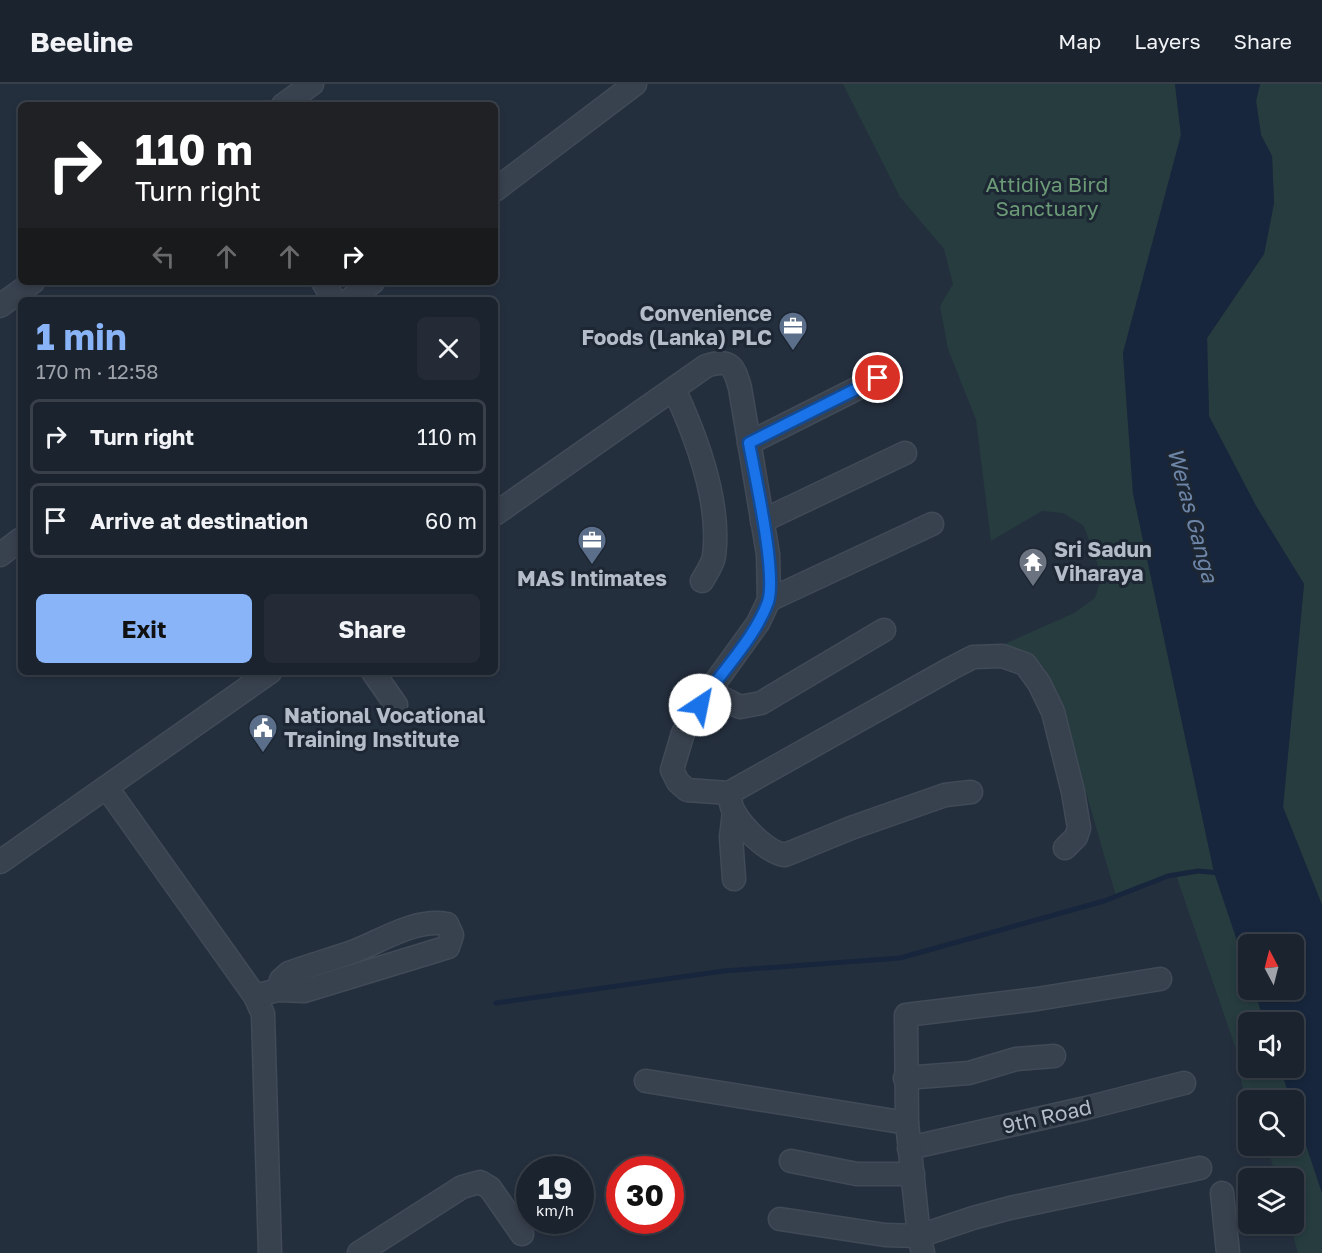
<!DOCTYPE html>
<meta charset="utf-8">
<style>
body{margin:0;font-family:"Golos Text",sans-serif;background:#242b36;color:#f1f3f6;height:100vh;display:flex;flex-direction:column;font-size:22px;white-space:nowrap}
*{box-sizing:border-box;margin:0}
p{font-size:20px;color:#a0a4aa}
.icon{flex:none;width:33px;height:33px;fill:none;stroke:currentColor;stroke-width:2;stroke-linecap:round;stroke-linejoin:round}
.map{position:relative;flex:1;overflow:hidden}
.sheet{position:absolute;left:18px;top:213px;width:480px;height:378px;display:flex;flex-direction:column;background:#1b232e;border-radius:9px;box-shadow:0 3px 9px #0003,0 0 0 2px #39404a}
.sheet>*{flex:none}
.top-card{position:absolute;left:18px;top:18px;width:480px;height:183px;border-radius:9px;box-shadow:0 3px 9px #0003,0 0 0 2px #39404a;background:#202124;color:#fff;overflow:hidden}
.needle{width:39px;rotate:353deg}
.tools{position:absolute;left:1238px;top:850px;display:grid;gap:12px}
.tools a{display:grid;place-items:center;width:66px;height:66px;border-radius:9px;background:#1b232e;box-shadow:0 3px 9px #0003,0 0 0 2px #39404a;font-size:30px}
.speed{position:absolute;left:516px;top:1072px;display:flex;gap:12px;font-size:30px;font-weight:700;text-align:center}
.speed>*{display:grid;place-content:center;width:78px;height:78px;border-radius:50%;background:#1b232e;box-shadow:0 3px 9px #0003,0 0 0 2px #39404a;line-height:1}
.speed small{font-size:15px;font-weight:400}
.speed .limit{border:9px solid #d22;background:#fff;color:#111}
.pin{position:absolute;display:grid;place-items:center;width:51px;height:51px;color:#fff;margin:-26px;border:3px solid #fff;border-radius:50%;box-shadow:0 2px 6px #0007}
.me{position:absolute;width:66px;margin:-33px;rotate:34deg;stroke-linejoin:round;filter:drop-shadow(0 0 4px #0008)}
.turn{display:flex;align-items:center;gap:21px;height:126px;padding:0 18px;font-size:27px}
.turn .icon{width:78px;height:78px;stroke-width:2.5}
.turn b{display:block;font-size:42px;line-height:51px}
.lanes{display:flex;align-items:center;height:57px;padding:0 18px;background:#0003;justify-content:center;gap:30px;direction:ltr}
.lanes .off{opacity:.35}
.round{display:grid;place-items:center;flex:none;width:63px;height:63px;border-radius:9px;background:#242b36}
.headline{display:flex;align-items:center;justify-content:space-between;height:102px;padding:0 18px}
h1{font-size:36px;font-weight:700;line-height:45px;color:#8ab4f8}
.button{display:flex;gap:12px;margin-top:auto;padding:12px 18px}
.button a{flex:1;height:69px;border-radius:9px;background:#8ab4f8;color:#111;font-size:24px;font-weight:700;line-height:69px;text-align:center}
.button a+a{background:#242b36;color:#f1f3f6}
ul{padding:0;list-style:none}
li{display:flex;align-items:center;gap:18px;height:75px;margin:0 12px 9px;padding:0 6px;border:3px solid #39404a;border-radius:9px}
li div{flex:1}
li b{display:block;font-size:22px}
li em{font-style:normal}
header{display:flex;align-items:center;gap:36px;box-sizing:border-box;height:84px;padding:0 30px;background:#1b232e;border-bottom:2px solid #39404a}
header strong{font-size:28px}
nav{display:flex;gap:33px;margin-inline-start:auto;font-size:21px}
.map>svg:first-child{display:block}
.green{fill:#263c3f}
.water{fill:#17263c}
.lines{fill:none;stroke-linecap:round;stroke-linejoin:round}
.stream{stroke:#17263c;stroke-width:5}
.minor-casing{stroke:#414a57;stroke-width:25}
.minor{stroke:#38414e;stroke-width:22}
.route-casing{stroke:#114b97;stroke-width:15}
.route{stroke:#1a73e8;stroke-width:10}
.labels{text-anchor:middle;stroke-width:6;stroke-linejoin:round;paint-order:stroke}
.park-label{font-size:21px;fill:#6b9a76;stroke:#1d2633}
.poi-label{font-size:21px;font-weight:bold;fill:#b4bcc9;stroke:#1d2633;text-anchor:start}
.street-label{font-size:21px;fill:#b4bcc9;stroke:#1d2633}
.water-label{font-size:22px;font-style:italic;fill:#6d86a8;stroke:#1d2633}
</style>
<header>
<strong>Beeline</strong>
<nav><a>Map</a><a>Layers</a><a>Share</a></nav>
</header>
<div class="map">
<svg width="1322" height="1169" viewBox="0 0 1322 1169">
<rect width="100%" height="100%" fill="#242f3e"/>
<g class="green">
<polygon points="843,0 1175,0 1181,51 1123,269 1133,409 1214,788 1248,889 1248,906 1254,906 1265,939 1248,939 1248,984 1280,984 1291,1017 1248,1017 1248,1029 1239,987 1237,968 1176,791 1168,792 1116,812 1069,650 1049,593 1043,583 1000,562 1074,529 1095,514 1102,493 1084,442 1063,429 1042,427 991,457 976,336 948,265 940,222 953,200 944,165 900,113"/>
<polygon points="1260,0 1322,0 1322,821 1283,723 1304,500 1256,422 1209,333 1207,254 1264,170 1274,119 1272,72 1261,51 1256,17"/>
<polygon points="1293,1022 1322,1109 1322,1169 1298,1169 1290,1140 1293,1140 1293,1095 1277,1095 1271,1076 1264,1062 1293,1062"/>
</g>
<polygon class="water" points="1175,0 1260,0 1256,17 1261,51 1272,72 1274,119 1264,170 1207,254 1209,332 1256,422 1304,500 1283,723 1322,821 1322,1109 1293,1022 1293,1017 1291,1017 1280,984 1293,984 1293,939 1265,939 1254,906 1293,906 1293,861 1248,861 1248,889 1214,788 1133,409 1123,269 1181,51"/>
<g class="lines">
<polyline class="stream" points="496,919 724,887 900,874 1104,817 1168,792 1198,787 1220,789"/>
<g class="minor-casing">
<g id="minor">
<polyline points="283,21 312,0"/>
<polyline points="495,106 635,0"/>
<polyline points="323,198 334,216"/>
<polyline points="349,216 373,198"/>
<polyline points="0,222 33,198"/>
<path d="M674 305C696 352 721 419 714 472 713 480 706 490 702 497"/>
<polyline points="749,359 878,294"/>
<path d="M495 430 706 282C730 274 734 282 740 304L768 470 769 516 758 539 709 607 683 649 672 686 678 698 687 706 729 709 950 585 973 573 1002 572 1025 580 1039 599 1053 628 1073 708 1079 744 1076 753 1065 764"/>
<polyline points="762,437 905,369"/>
<polyline points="0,471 21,455"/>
<polyline points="769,516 932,440"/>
<polyline points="373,588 396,621"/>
<polyline points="709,607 740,623 761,619 884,546"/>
<polyline points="107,704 255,912 263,930 270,1169"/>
<path d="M729 709C730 715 731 723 734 728 743 744 768 769 785 771L851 744 945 711 971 708"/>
<polyline points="0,778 270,588"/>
<polyline points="734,795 731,753 734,728"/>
<path d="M255 912 278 906 304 907 432 868 448 863 452 851 447 840C416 834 383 856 355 867 333 875 310 881 289 889L281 896 278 906"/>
<polyline points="905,994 969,989 1016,975 1054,972"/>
<polyline points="646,997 907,1039"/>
<polyline points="909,1064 1086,1024 1184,999"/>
<polyline points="791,1077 857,1090 913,1090"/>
<polyline points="1222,1109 1228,1169"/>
<polyline points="780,1135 885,1151 919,1152 973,1134 1010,1124 1200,1084"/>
<polyline points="359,1169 462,1103 480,1098 490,1104 522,1150"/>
<polyline points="923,1169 919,1152 907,1039 906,931 1037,915 1160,895"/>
</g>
</g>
<use href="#minor" class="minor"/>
</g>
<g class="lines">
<g class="route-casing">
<path id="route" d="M700 621C721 587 754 556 768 518 777 490 755 392 749 359L878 294"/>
</g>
<use href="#route" class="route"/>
</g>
<defs>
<g id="office-pin" transform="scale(1.5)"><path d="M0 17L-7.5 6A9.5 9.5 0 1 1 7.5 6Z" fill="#5c6f8a" stroke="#1d2633"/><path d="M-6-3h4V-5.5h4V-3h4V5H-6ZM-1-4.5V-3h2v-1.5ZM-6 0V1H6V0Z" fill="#fff"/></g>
<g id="temple-pin" transform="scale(1.5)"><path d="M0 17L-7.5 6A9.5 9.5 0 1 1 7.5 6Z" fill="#6b7280" stroke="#1d2633"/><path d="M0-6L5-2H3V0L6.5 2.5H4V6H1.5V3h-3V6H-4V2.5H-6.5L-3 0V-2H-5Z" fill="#fff"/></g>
<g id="civic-pin" transform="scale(1.5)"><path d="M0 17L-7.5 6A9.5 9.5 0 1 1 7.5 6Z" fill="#5c6f8a" stroke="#1d2633"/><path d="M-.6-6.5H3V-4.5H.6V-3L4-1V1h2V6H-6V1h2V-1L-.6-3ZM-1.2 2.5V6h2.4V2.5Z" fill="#fff"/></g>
</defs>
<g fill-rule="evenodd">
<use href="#office-pin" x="793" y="242"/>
<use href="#office-pin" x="592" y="456"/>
<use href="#temple-pin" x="1033" y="478"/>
<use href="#civic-pin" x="263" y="644"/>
</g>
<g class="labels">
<g class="park-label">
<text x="1047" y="108">Attidiya Bird<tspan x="1047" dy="24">Sanctuary</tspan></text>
</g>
<g class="poi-label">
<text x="772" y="237" text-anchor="end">Convenience<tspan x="772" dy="24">Foods (Lanka) PLC</tspan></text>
<text x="1054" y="473">Sri Sadun<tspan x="1054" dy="24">Viharaya</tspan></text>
<text x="592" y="502" text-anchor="middle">MAS Intimates</text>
<text x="284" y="639">National Vocational<tspan x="284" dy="24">Training Institute</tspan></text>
</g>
<g class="street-label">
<text transform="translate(1047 1033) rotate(-13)" y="7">9th Road</text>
</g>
<g class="water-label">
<text transform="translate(1193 431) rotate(75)" y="8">Weras Ganga</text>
</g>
</g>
</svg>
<div class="tools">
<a><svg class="needle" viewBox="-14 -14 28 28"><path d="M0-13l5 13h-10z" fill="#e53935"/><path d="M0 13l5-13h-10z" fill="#a0a4aa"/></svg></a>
<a><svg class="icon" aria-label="sound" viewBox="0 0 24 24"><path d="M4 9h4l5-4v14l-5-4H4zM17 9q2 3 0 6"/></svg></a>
<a><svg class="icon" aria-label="search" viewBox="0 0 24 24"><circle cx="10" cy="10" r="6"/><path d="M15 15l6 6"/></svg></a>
<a><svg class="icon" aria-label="layers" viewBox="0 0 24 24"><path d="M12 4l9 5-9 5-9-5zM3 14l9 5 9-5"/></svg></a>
</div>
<div class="speed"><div>19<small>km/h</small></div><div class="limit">30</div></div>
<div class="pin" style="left:878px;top:294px;background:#d93025"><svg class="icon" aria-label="arrive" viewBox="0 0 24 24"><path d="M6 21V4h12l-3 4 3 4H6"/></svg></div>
<svg class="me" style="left:700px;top:621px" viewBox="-20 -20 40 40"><circle r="19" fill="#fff"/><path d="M0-13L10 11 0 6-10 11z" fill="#1a73e8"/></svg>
<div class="top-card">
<div class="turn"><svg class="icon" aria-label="right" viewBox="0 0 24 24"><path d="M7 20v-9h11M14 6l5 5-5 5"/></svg><div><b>110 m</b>Turn right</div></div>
<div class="lanes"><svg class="icon off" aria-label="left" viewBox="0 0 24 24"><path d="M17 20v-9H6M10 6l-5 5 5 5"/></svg><svg class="icon off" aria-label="ahead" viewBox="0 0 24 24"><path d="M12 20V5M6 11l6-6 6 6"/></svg><svg class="icon off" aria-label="ahead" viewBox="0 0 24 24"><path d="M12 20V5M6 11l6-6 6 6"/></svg><svg class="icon" aria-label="right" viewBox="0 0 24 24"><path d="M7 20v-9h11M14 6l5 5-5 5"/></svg></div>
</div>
<section class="sheet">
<div class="headline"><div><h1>1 min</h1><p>170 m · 12:58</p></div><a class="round"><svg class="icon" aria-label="close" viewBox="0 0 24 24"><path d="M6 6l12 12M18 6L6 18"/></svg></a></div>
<ul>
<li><svg class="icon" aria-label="right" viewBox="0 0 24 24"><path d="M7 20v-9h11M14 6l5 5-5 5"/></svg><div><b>Turn right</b></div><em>110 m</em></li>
<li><svg class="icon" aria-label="arrive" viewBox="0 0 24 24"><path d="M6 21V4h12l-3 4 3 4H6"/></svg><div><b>Arrive at destination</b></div><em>60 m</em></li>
</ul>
<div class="button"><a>Exit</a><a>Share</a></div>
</section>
</div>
